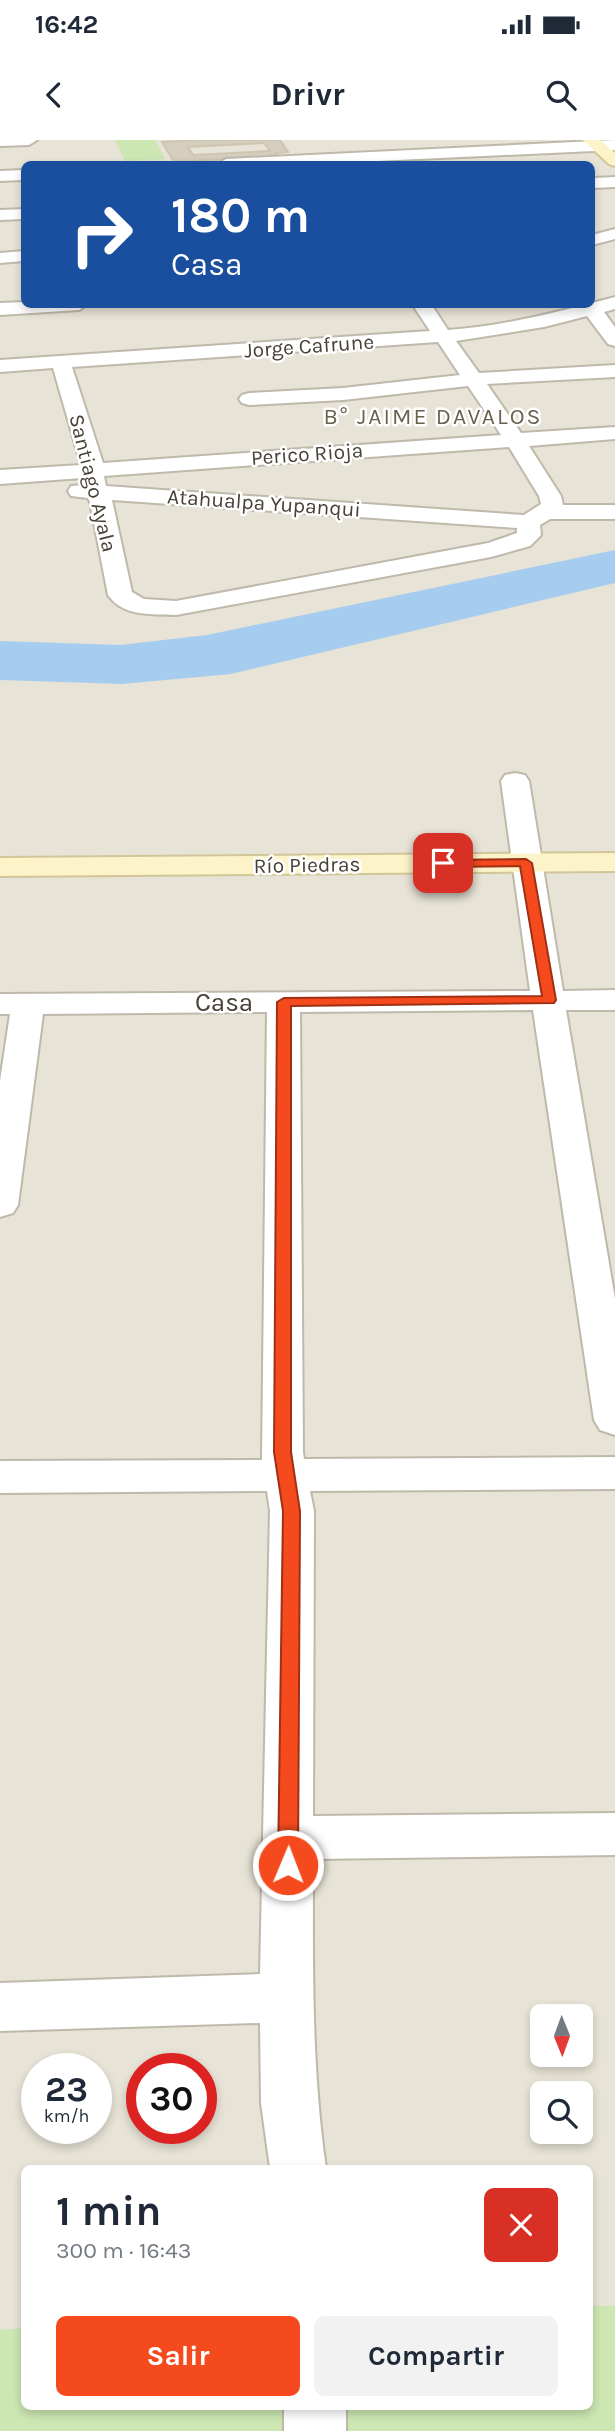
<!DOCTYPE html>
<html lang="es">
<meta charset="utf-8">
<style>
body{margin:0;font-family:Karla,sans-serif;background:#f2f2f3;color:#1f2937;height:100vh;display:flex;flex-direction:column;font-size:26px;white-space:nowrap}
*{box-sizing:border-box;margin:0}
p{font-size:23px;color:#747a83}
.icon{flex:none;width:38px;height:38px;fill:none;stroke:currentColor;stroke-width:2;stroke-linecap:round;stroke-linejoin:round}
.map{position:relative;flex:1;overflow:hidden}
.side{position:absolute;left:21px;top:2025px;width:572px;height:245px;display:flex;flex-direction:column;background:#fff;border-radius:10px;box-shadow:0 4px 10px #0003}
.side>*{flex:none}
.guide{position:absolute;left:21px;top:21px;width:574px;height:147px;border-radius:10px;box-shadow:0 4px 10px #0003;background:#1a4fa0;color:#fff;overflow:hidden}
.needle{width:46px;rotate:179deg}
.tools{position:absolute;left:530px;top:1864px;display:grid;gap:14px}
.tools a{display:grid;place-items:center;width:63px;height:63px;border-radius:10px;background:#fff;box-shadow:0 4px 10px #0003;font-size:35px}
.speed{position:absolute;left:21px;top:1913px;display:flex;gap:14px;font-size:35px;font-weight:700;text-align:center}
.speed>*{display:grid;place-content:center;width:91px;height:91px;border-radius:50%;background:#fff;box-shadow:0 4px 10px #0003;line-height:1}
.speed small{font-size:18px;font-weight:400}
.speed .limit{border:10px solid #d22;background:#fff;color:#111}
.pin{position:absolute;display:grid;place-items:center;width:60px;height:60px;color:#fff;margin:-30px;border-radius:14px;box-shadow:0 4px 10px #0006}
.me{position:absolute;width:77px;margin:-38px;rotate:1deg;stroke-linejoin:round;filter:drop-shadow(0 0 5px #0008)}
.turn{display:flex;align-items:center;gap:24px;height:147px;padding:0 35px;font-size:32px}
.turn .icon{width:91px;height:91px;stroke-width:2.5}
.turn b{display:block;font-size:49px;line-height:60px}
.round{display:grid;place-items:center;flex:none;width:74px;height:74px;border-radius:10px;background:#f2f2f3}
.overview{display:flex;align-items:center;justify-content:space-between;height:119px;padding:0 35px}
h1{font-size:42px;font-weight:700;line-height:52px}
.primary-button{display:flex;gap:14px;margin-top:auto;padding:14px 35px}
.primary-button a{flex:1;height:80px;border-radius:10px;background:#f44a1e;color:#fff;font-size:28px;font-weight:700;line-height:80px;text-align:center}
.primary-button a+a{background:#f2f2f3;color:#1f2937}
.status{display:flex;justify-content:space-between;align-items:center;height:49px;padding:0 35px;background:#fff;direction:ltr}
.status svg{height:19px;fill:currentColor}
header{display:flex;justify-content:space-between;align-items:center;height:91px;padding:0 35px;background:#fff;font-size:32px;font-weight:700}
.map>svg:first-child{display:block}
.residential{fill:#e7e3d6;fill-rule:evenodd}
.green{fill:#cce7b2}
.water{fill:#a6cdef}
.building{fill:#d5cdbe;stroke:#d0c5b1;stroke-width:2;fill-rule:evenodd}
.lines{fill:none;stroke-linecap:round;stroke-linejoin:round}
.street-casing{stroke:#bfb9ab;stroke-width:4}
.secondary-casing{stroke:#d2c699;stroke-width:4}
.street{fill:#fff;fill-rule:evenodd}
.secondary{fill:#fdf3c8;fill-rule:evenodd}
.route{fill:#f44a1e;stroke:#9f3014;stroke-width:2}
.labels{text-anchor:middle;stroke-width:5;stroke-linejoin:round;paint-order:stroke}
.far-street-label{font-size:21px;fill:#474137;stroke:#fff}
.far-neighbourhood-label{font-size:23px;letter-spacing:2px;fill:#69604e;stroke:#fff}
.street-label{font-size:26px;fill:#474137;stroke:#fff}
</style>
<div class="status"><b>16:42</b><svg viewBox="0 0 49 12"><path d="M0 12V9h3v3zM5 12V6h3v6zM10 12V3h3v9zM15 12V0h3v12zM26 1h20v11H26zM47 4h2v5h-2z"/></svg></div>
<header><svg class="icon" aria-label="back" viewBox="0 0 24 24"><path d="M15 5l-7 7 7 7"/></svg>Drivr<svg class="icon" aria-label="search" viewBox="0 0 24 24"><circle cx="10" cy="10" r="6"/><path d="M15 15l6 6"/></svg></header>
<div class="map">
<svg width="615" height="2291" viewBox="0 0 615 2291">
<rect width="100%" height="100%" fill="#f3f1e8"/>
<path class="residential" d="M0 0H615V2291H0ZM24 24H592V164H24ZM542 1876H581V1914H542ZM37 1928H96V1988H37ZM142 1928H201V1988H142ZM542 1953H581V1992H542ZM24 2028H590V2266H24Z"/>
<g class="green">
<polygon points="115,0 155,0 165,19 125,21"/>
<polygon points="590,2166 615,2166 615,2291 0,2291 0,2190 24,2188 24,2266 590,2266"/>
</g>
<polygon class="water" points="615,410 615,443 231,534 122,544 0,540 0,501 120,505 207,495"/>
<path class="building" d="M199 0H280L288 12 276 13 278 15H268L270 17 174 22 162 2ZM264 3 270 11 193 15 188 7Z"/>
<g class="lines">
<g class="street-casing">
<g id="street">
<polygon points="0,0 37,0 29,5 0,6"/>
<polygon points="615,0 615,10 312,24 218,24 226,19"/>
<polygon points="24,30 24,40 0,41 0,31"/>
<polygon points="615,37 615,47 592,48 592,38"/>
<polygon points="24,69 24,79 0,80 0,70"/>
<polygon points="615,89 615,99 592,105 592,95"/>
<polygon points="24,111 24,121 0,123 0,113"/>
<path d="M615 157V169L604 172 615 187V206L608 204 587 176 544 187 456 201 479 233 615 225V237L487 244 521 293 615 287V299L529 306 561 356 563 365H615V379H550L540 385 541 395 530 406 491 417 176 475C152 474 123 477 108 455L90 362 88 358 71 356 68 351 71 346 83 345 82 338 0 344V330L81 325 53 228 0 232V220L430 191 412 164H431L448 190C505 186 561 171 615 157ZM438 202 460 235 343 248 249 253 242 255 239 259 242 263 249 265 343 260 468 246 501 295 103 323 72 227ZM509 307 539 356 541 364 524 375 106 346 104 336ZM112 360 517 388V393L488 403 176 461 144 459 132 452Z"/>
<polygon points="24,162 24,164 88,164 79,170 0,175 0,163"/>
<path d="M515 633 525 635 529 641 563 851 615 850V870H566L615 1159V1295L600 1290 594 1280 533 870 300 872 303 1312 304 1319 615 1317V1349L310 1351 314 1371 313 1676 615 1673V1715L313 1719C313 1823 311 1925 326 2028H270L261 1963 260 1883 0 1891V1843L260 1834 270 1371 267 1351 0 1353V1321L262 1320 267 872 43 874 18 1065 13 1073 0 1077V941L10 874H0V854L530 851 501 641 505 635Z"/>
<rect x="284" y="2266" width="62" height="25"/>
</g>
</g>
<g class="secondary-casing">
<g id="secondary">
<polygon points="583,0 600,0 615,13 615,26 609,24"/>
<polygon points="615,713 615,731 0,736 0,718"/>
</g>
</g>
<use href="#street" class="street"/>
<use href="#secondary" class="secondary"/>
</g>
<polygon class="route" points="526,719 532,723 556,860 554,863 291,866 291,1312 300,1371 298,1725 295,1731 288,1734 281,1731 278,1725 283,1371 274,1312 277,862 284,858 542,856 520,726 443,727 437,723 443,720"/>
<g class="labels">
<g class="far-street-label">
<text transform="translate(309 206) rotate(-4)" y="7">Jorge Cafrune</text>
<text transform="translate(307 314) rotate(-4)" y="7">Perico Rioja</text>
<text transform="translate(93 343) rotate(76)" y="7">Santiago Ayala</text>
<text transform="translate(264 363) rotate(4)" y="7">Atahualpa Yupanqui</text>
<text transform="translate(307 725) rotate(-1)" y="7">Río Piedras</text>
</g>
<g class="far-neighbourhood-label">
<text x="433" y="284">B° JAIME DAVALOS</text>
</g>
<g class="street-label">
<text x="224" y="871">Casa</text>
</g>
</g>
</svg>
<div class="tools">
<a><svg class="needle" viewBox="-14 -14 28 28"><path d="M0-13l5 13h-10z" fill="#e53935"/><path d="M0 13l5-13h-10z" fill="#747a83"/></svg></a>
<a><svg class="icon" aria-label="search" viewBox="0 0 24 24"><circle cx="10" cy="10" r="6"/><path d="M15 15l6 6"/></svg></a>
</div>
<div class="speed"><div>23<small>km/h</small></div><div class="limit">30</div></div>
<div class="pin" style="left:443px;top:723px;background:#d93025"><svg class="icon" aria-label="arrive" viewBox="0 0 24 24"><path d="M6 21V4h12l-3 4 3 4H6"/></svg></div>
<svg class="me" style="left:288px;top:1725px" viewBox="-20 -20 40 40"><circle r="17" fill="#f44a1e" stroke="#fff" stroke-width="3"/><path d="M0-11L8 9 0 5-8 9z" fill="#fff"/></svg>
<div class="guide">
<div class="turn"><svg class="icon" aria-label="right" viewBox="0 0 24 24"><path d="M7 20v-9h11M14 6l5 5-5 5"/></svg><div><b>180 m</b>Casa</div></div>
</div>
<section class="side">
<div class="overview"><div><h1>1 min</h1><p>300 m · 16:43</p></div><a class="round" style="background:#d93025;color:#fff"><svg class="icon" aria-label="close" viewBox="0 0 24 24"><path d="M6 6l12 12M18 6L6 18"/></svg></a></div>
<div class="primary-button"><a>Salir</a><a>Compartir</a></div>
</section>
</div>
